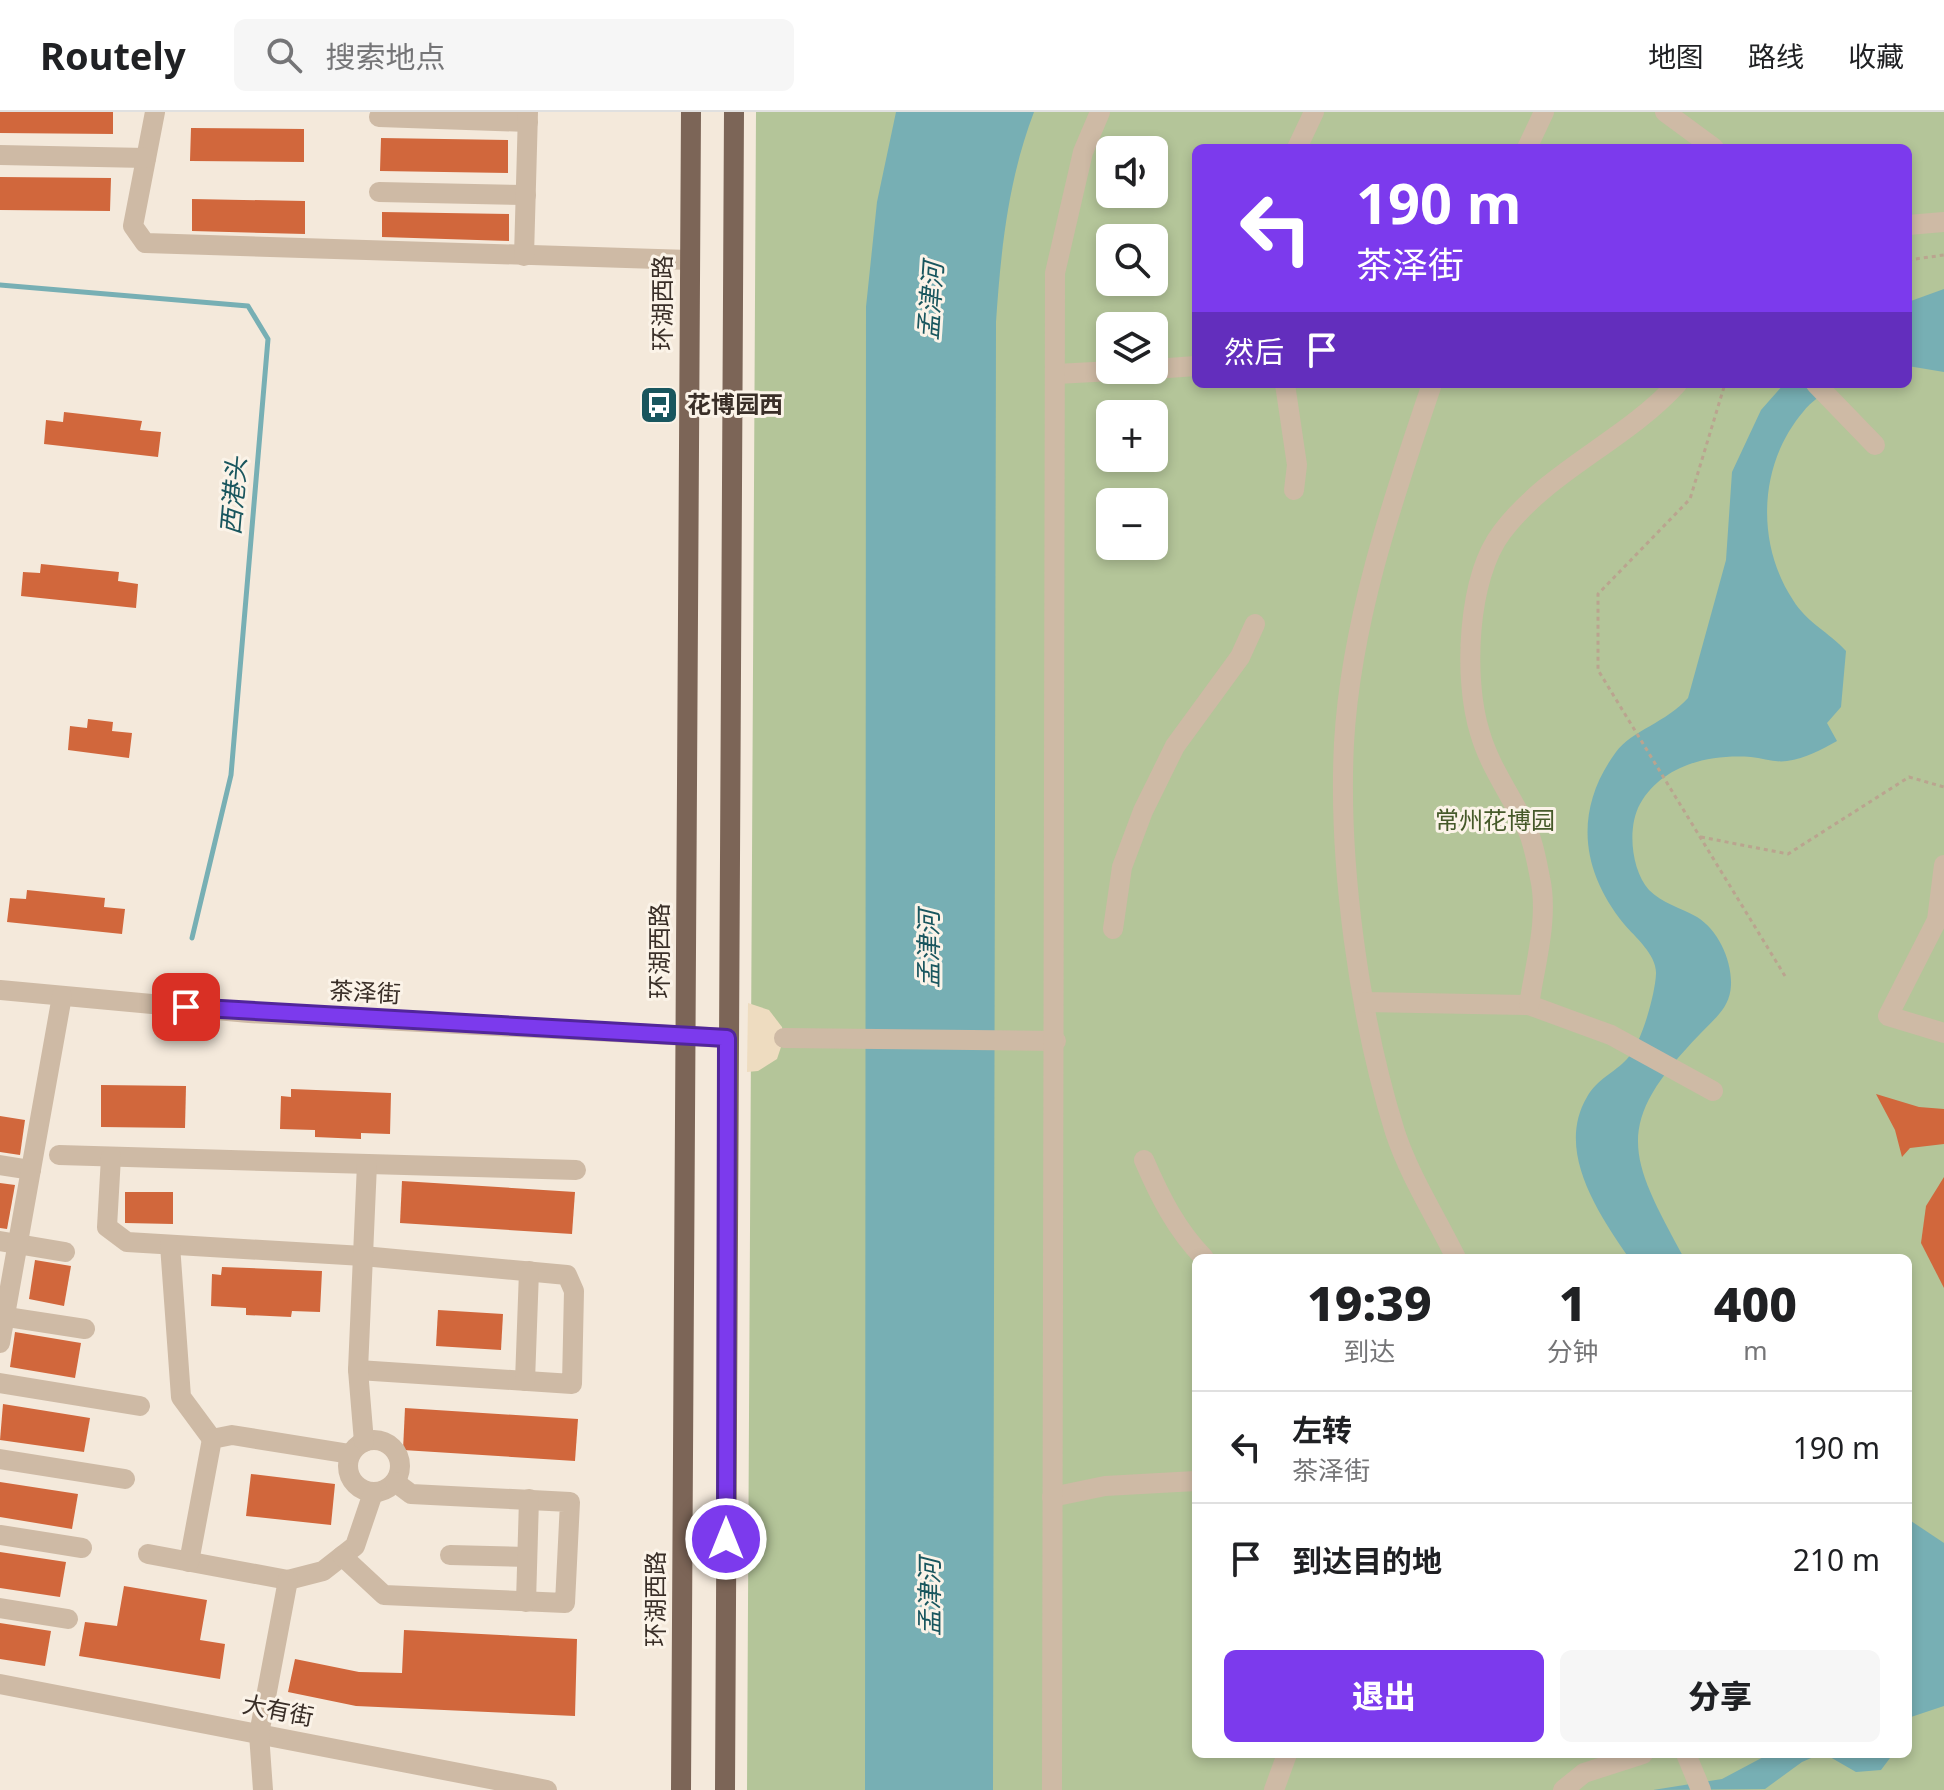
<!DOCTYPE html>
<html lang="zh">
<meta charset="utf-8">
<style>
body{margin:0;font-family:"Noto Sans","Noto Sans SC",sans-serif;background:#f6f6f6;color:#202124;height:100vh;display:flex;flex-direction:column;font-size:30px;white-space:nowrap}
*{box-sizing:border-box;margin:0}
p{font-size:26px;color:#757577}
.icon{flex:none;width:44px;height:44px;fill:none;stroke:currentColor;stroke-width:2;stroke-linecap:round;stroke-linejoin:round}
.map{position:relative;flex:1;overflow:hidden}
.details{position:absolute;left:1192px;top:1142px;width:720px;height:504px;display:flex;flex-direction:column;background:#fff;border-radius:12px;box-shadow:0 4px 12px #0003}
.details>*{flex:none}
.hud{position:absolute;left:1192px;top:32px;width:720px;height:244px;border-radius:12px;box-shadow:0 4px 12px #0003;background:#7c3aed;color:#fff;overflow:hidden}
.controls{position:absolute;left:1096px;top:24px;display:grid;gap:16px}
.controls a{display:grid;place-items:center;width:72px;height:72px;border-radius:12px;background:#fff;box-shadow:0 4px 12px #0003;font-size:40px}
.pin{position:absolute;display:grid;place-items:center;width:68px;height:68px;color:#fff;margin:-34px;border-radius:16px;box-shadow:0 4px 12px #0006}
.me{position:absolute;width:88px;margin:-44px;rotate:0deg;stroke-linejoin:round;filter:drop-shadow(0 0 6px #0008)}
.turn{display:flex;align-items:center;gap:28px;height:168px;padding:0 32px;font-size:36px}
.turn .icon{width:104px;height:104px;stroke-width:2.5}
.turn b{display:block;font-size:56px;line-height:68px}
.then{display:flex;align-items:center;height:76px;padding:0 32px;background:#0003;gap:16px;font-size:30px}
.eta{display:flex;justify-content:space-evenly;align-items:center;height:136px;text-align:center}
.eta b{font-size:48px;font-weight:800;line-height:56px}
.button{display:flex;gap:16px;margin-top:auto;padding:16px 32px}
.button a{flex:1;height:92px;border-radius:12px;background:#7c3aed;color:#fff;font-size:32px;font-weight:800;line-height:92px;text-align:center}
.button a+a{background:#f6f6f6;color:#202124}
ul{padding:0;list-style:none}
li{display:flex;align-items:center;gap:24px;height:112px;padding:0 32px;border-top:2px solid #e0e0e0}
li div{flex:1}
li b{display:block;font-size:30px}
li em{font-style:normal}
header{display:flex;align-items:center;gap:48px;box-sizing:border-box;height:112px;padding:0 40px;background:#fff;border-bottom:2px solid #e0e0e0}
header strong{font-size:38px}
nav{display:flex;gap:44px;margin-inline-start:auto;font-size:28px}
.search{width:560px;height:72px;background:#f6f6f6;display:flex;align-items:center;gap:20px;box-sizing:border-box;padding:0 28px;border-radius:12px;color:#757577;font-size:30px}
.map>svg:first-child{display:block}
.green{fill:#b4c599;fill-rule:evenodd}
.plaza{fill:#eedcc0}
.water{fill:#77afb4}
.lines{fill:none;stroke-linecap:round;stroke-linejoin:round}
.stream{stroke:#77afb4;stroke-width:5}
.building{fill:#d1673c}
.path{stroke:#baa48f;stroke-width:3;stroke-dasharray:4 4;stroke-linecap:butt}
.minor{stroke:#cebaa5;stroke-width:20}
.major{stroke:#7c6557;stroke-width:20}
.route-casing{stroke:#51269a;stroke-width:20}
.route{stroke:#7c3aed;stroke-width:14}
.labels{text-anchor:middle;stroke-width:6;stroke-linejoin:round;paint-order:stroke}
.street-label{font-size:24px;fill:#392e27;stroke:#fbf3e8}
.poi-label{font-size:24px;font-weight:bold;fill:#392e27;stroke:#fbf3e8;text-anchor:start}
.park-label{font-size:24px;fill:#455929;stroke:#fbf3e8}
.water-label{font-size:26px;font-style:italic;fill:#19565e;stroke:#fbf3e8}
</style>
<header>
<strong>Routely</strong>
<div class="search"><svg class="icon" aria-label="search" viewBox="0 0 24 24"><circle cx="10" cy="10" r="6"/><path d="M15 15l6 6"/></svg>搜索地点</div>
<nav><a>地图</a><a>路线</a><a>收藏</a></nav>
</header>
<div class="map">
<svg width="1944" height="1678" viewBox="0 0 1944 1678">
<rect width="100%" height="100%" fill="#f4e9db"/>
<path class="green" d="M756 0H1944V1678H747ZM1196 36H1908V272H1196ZM1110 38H1154V82H1110ZM1110 126H1154V170H1110ZM1110 214H1154V258H1110ZM1110 302H1154V346H1110ZM1110 390H1154V434H1110ZM1196 1146H1908V1642H1196Z"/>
<polygon class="plaza" points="748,891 769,898 782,915 784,926 777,947 758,959 747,960"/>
<g class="water">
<path d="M896 0H1034C1008 68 1001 137 996 210L993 1678H865L866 195 877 90Z"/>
<polygon points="1944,177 1944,260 1908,254 1908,190"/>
<path d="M1784 272H1836C1825 281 1811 289 1803 300 1758 353 1756 432 1793 488 1807 511 1829 520 1846 539L1841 595 1827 611 1837 629C1821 638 1806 646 1787 649 1775 651 1763 646 1751 645 1709 642 1662 653 1640 692 1627 715 1631 758 1649 778 1662 791 1681 796 1697 805 1718 818 1732 848 1731 873 1730 896 1715 906 1700 922 1612 1013 1628 1043 1684 1146H1629C1599 1102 1555 1039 1587 985 1597 967 1614 961 1627 947 1641 933 1655 883 1656 862 1657 843 1635 825 1624 812 1580 758 1574 697 1616 640 1631 619 1667 610 1688 586L1726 448 1732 360 1761 298Z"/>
<polygon points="1908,1407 1944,1431 1944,1594 1908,1606"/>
<polygon points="1769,1642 1893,1642 1881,1658 1856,1660 1830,1645 1818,1643 1802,1650 1765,1677 1653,1678 1722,1667"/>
</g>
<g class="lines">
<polyline class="stream" points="0,173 248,194 268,227 231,663 192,826"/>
</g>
<g class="building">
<polygon points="0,0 113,0 113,22 0,21"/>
<polygon points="191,16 304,17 304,50 190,49"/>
<polygon points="381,26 508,28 508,61 380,59"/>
<polygon points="0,65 111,66 110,99 0,98"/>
<polygon points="192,87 305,89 305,122 192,119"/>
<polygon points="382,100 509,102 509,129 382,125"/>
<polygon points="64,300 142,309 140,318 161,320 158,345 44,332 46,308 63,310"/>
<polygon points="41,452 119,460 118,469 138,472 136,496 21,484 23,460 40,461"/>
<polygon points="88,607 113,610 112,619 132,621 129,646 68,638 70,614 87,616"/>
<polygon points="27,778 105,786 104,795 125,797 122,822 7,810 10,786 26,787"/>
<polygon points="101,973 186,974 185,1016 101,1015"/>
<polygon points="291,977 391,981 390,1022 361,1021 361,1027 315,1025 315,1018 280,1017 281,984 291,985"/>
<polygon points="1876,982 1919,995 1944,997 1944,1032 1910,1036 1902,1045 1895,1018"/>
<polygon points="0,1004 25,1008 20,1043 0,1040"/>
<polygon points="1944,1065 1944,1176 1921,1131 1926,1094"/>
<polygon points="402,1069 575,1080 572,1122 400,1111"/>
<polygon points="0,1071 15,1073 7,1117 0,1116"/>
<polygon points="125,1080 173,1080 173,1112 125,1111"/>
<polygon points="35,1148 71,1154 64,1194 29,1187"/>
<polygon points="222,1155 322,1159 320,1200 292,1199 291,1205 246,1203 246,1196 211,1194 212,1162 221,1163"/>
<polygon points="438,1198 503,1202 501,1238 436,1234"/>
<polygon points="15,1220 81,1231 75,1266 10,1255"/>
<polygon points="3,1292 90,1306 84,1340 0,1328"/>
<polygon points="405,1296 578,1307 575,1349 403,1338"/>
<polygon points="251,1362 335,1372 331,1413 246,1404"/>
<polygon points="0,1370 78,1382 72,1417 0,1405"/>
<polygon points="0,1440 66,1450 60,1485 0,1476"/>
<polygon points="124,1474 207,1488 200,1528 225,1532 220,1567 79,1544 85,1510 117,1514"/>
<polygon points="0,1511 51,1519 45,1554 0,1547"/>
<polygon points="404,1518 577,1527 575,1604 356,1594 288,1580 295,1547 359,1560 402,1561"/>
</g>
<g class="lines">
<g class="path">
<polyline points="1908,148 1944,143"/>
<polyline points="1724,275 1690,387 1598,482 1598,558 1785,864"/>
<polyline points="1701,725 1788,742 1909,665 1944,675"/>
</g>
<g class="minor">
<polyline points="155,0 133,114 145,131 689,148"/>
<polyline points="1665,0 1714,36"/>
<polyline points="379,5 528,10"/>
<polyline points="1297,36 1314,0"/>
<polyline points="1527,36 1544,0"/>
<polyline points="0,43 146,46"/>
<polyline points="379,80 526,83"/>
<polyline points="1908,113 1944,110"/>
<polyline points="524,144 528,0"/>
<polyline points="1154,257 1196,254"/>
<polyline points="1056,262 1132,258"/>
<polyline points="1285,272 1297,353 1294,378"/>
<path d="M1432 272C1393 387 1351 508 1344 631 1338 751 1359 905 1395 1020 1409 1063 1436 1105 1456 1146"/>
<polyline points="1816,272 1875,333"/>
<polyline points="1944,753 1937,808 1888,904 1944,921"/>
<polyline points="1113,817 1122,755 1143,699 1175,634 1240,545 1255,512"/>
<polyline points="0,878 249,901 727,926"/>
<polyline points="1364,890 1529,893 1611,923 1713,979"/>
<path d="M1529 893C1535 852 1549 806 1540 766 1537 751 1534 733 1528 719 1513 686 1490 656 1480 621 1463 567 1467 466 1502 420 1549 358 1625 329 1677 272"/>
<polyline points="784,926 1056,929"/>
<polyline points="59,1043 576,1058"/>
<polyline points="111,1045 107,1115 127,1130 363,1144 567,1163 574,1179 572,1272 358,1258"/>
<path d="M1144 1048C1160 1085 1176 1117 1204 1146"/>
<polyline points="0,1053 31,1058"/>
<polyline points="0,1129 65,1140"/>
<polyline points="170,1133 181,1285 212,1327"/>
<polyline points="0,1204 85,1217"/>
<polyline points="0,1231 62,884"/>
<polyline points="525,1269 529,1159"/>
<polyline points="0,1271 140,1294"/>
<circle cx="374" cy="1354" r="26"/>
<polyline points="364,1330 358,1258 367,1052"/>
<polyline points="0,1347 125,1367"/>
<polyline points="1052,1385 1105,1374 1196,1369"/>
<polyline points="0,1423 82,1436"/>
<polyline points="148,1442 288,1468 323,1459 355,1434 373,1381"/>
<polyline points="450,1443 527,1445"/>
<polyline points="342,1444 384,1483 565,1491 570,1390 411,1382 395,1370"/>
<polyline points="189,1450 212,1327 232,1323 350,1342"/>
<polyline points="526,1490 529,1387"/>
<polyline points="0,1496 68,1507"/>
<polyline points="0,1572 547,1678"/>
<polyline points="1686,1642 1701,1678"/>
<polyline points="263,1678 259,1622 288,1468"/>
<polyline points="1052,1678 1055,161 1083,40 1100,0"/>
<polyline points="1274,1678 1287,1642"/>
<polyline points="1563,1678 1584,1661 1643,1642"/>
</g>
<g class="major">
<polyline points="681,1678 691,0"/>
<polyline points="725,1678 734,0"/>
</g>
</g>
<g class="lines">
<g class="route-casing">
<polyline id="route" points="186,895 727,926 726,1427"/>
</g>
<use href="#route" class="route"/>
</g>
<defs>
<g id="bus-square" transform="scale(2)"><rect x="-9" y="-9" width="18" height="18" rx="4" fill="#19565e" stroke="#fbf3e8"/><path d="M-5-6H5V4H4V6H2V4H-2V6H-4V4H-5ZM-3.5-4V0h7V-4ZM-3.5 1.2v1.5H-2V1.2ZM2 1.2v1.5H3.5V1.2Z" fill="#fff"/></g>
</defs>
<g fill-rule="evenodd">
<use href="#bus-square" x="659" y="293"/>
</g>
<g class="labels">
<g class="street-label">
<text transform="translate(663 191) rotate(-90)" y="8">环湖西路</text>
<text transform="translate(660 839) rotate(-90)" y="8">环湖西路</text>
<text transform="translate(365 881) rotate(3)" y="8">茶泽街</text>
<text transform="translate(656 1487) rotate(-90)" y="8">环湖西路</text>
<text transform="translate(278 1599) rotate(11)" y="8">大有街</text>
</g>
<g class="poi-label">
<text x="687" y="301">花博园西</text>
</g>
<g class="park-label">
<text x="1495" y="717">常州花博园</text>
</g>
<g class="water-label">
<text transform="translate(931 189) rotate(-86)" y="9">孟津河</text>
<text transform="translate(234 384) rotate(-85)" y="9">西港头</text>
<text transform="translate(929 837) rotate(-90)" y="9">孟津河</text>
<text transform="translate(930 1485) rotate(-90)" y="9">孟津河</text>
</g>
</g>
</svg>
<div class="controls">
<a><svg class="icon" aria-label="sound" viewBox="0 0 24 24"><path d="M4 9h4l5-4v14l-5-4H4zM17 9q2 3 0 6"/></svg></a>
<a><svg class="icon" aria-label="search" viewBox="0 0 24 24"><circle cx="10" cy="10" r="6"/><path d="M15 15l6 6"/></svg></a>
<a><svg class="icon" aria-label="layers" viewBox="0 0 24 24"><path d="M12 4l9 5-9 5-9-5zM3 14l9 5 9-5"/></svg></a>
<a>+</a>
<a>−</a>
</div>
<div class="pin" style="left:186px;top:895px;background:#d93025"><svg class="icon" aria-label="arrive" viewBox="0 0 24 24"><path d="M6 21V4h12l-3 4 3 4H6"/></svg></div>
<svg class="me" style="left:726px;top:1427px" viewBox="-20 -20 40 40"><circle r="17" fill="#7c3aed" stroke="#fff" stroke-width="3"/><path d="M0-11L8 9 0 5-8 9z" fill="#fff"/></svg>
<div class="hud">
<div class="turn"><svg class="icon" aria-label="left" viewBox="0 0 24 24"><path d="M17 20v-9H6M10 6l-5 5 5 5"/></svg><div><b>190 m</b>茶泽街</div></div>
<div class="then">然后<svg class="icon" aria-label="arrive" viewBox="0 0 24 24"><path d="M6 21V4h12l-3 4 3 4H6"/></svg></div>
</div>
<section class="details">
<div class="eta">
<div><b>19:39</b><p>到达</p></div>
<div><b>1</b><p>分钟</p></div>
<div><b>400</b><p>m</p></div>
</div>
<ul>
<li><svg class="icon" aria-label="left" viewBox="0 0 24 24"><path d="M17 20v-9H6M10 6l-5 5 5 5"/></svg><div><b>左转</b><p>茶泽街</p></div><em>190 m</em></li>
<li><svg class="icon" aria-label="arrive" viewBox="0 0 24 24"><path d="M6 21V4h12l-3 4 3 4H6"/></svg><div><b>到达目的地</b></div><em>210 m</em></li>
</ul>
<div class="button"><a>退出</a><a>分享</a></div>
</section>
</div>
